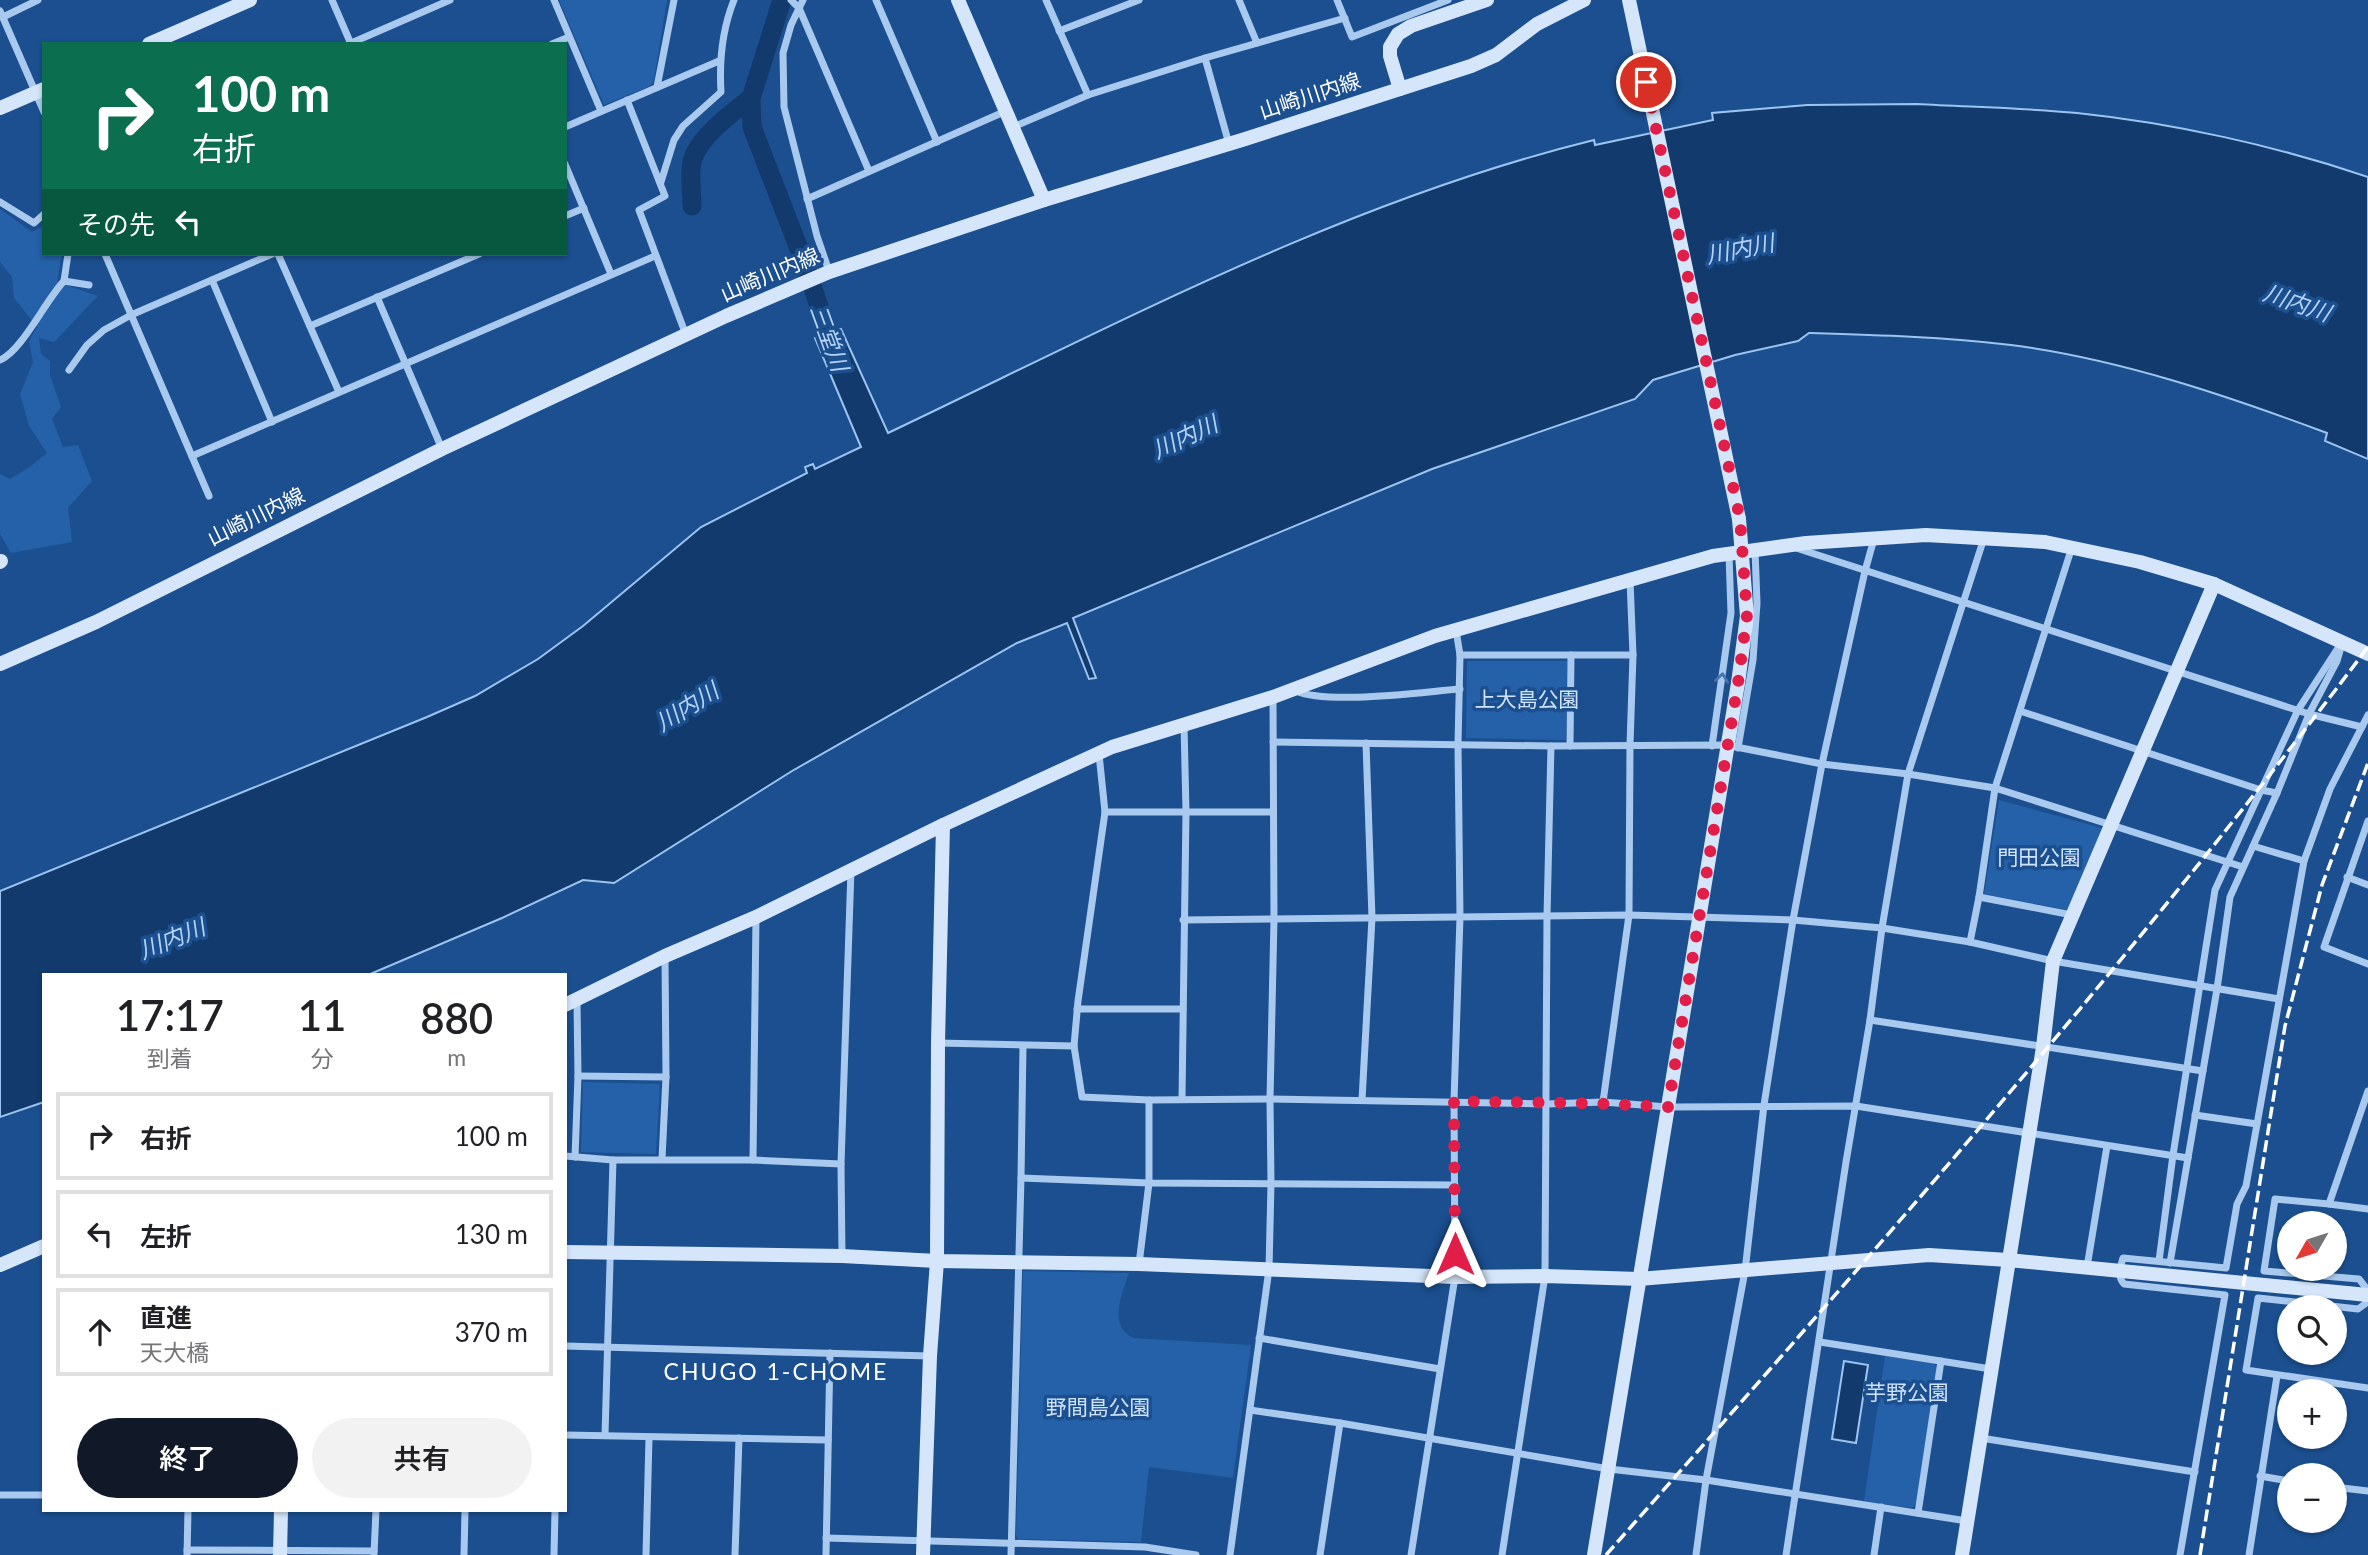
<!DOCTYPE html>
<html lang="ja">
<meta charset="utf-8">
<style>
body{margin:0;font-family:Lato,"Noto Sans JP",sans-serif;background:#f2f2f2;color:#202124;height:100vh;display:flex;flex-direction:column;font-size:26px;white-space:nowrap}
*{box-sizing:border-box;margin:0}
p{font-size:23px;color:#757577}
.icon{flex:none;width:38px;height:38px;fill:none;stroke:currentColor;stroke-width:2;stroke-linecap:round;stroke-linejoin:round}
.map{position:relative;flex:1;overflow:hidden}
.side{position:absolute;left:42px;top:973px;width:525px;height:539px;display:flex;flex-direction:column;background:#fff;border-radius:0px;box-shadow:0 2px 5px #0004}
.side>*{flex:none}
.top-card{position:absolute;left:42px;top:42px;width:525px;height:214px;border-radius:0px;box-shadow:0 2px 5px #0004;background:#0b6e4f;color:#fff;overflow:hidden}
.needle{width:46px;rotate:231deg}
.buttons{position:absolute;left:2277px;top:1211px;display:grid;gap:14px}
.buttons a{display:grid;place-items:center;width:70px;height:70px;border-radius:50%;background:#fff;box-shadow:0 2px 5px #0004;font-size:35px}
.pin{position:absolute;display:grid;place-items:center;width:60px;height:60px;color:#fff;margin:-30px;border:4px solid #fff;border-radius:50%;box-shadow:0 2px 7px #0007}
.me{position:absolute;width:77px;margin:-38px;rotate:0deg;stroke-linejoin:round;filter:drop-shadow(0 0 5px #0008)}
.turn{display:flex;align-items:center;gap:24px;height:147px;padding:0 35px;font-size:32px}
.turn .icon{width:91px;height:91px;stroke-width:2.5}
.turn b{display:block;font-size:49px;line-height:60px}
.then{display:flex;align-items:center;height:66px;padding:0 35px;background:#0003;gap:14px;font-size:26px}
.eta{display:flex;justify-content:space-evenly;align-items:center;height:119px;text-align:center}
.eta b{font-size:42px;font-weight:600;line-height:49px}
.cta{display:flex;gap:14px;margin-top:auto;padding:14px 35px}
.cta a{flex:1;height:80px;border-radius:42px;background:#111827;color:#fff;font-size:28px;font-weight:600;line-height:80px;text-align:center}
.cta a+a{background:#f2f2f2;color:#202124}
ul{padding:0;list-style:none}
li{display:flex;align-items:center;gap:21px;height:88px;margin:0 14px 10px;padding:0 21px;border:4px solid #e0e0e0;border-radius:0px}
li div{flex:1}
li b{display:block;font-size:26px}
li em{font-style:normal}
.map>svg:first-child{display:block}
.green{fill:#2461a8}
.water{fill:#123a6d;stroke:#9cc4f0;stroke-width:2}
.lines{fill:none;stroke-linecap:round;stroke-linejoin:round}
.river{stroke:#123a6d;stroke-width:19}
.street{stroke:#a9c9ee;stroke-width:7}
.secondary{stroke:#d6e6fa;stroke-width:14}
.rail{stroke:#fff;stroke-width:3.5;stroke-dasharray:12 5;stroke-linecap:butt}
.secondary-bridge{stroke:#d6e6fa;stroke-width:14}
.oneway{stroke:#4674ac}
.route{stroke:#e11d48;stroke-width:12;stroke-dasharray:0 21.6}
.labels{text-anchor:middle;stroke-width:7;stroke-linejoin:round;paint-order:stroke}
.street-label{font-size:21px;fill:#fff;stroke:#1b4f8f}
.park-label{font-size:21px;fill:#cfe3fa;stroke:#1b4f8f}
.water-label{font-size:23px;font-style:italic;fill:#b5d3f5;stroke:#1b4f8f}
.neighbourhood-label{font-size:23px;letter-spacing:2px;fill:#fff;stroke:#1b4f8f}
</style>
<div class="map">
<svg width="2368" height="1555" viewBox="0 0 2368 1555">
<rect width="100%" height="100%" fill="#1b4f8f"/>
<g class="green">
<polygon points="559,0 667,0 654,80 650,86 604,105"/>
<polygon points="0,209 32,232 44,226 44,254 62,254 57,282 98,296 54,342 39,338 41,354 50,361 50,375 61,407 52,419 63,447 78,445 92,481 68,508 72,542 11,553 0,534 0,474 10,479 31,466 47,453 29,426 20,394 33,362 29,341 37,327 14,298 12,277 0,262"/>
<polygon points="1467,661 1567,661 1566,740 1466,738"/>
<polygon points="1999,800 2102,828 2068,910 1984,894"/>
<polygon points="583,1082 660,1084 656,1154 581,1152"/>
<path d="M1023 1271 1129 1273C1122 1294 1107 1327 1134 1338L1251 1345 1233 1478 1149 1467 1141 1542 1019 1539 1016 1536Z"/>
<polygon points="1885,1356 1934,1363 1937,1368 1916,1504 1912,1508 1864,1501"/>
</g>
<g class="water">
<path d="M1917 104C1970 107 2024 108 2077 113 2173 123 2277 146 2368 177V459L2325 441 2327 433C2225 395 2119 359 2011 345 1944 337 1876 335 1809 333L1798 341 1735 355 1653 380 1635 399 1432 469 1073 618 1096 678 1089 679 1067 623 1017 643 792 771 614 883 583 880 502 918 368 975H44V1102L0 1117V891L427 717 475 696 538 659 583 626 701 527 807 473 805 467 813 464 815 469 861 447 815 338 841 329 888 433C1117 324 1346 201 1594 140L1595 145 1713 120 1712 113 1807 105Z"/>
<polygon points="1844,1361 1868,1365 1856,1443 1832,1439"/>
</g>
<g class="lines">
<g class="river">
<polyline points="782,0 751,98 752,127 801,254 837,358"/>
<path d="M692 206C692 192 689 175 692 162 697 138 733 112 751 98"/>
</g>
<g class="street">
<polyline points="332,0 351,44"/>
<polyline points="554,0 601,111"/>
<polyline points="791,0 799,8 869,171"/>
<polyline points="803,0 791,25 783,53 784,107 817,236 829,271"/>
<polyline points="876,0 937,142"/>
<polyline points="1046,0 1088,95"/>
<polyline points="1239,0 1257,43"/>
<polyline points="1337,0 1352,37 1448,0"/>
<polyline points="0,11 44,112"/>
<polyline points="3,17 38,0"/>
<polyline points="1059,31 1139,0"/>
<polyline points="349,44 450,0"/>
<polyline points="552,44 569,37"/>
<polyline points="1205,58 1229,144"/>
<polyline points="657,87 674,0"/>
<polyline points="627,100 665,196 639,210 686,335"/>
<polyline points="565,127 719,61"/>
<polyline points="1013,127 1088,95 1205,58 1345,18"/>
<polyline points="565,164 611,274"/>
<path d="M661 182 674 140 683 126 721 92C719 60 722 30 734 0"/>
<polyline points="807,199 1006,111"/>
<polyline points="0,202 34,223 44,214"/>
<polyline points="565,216 584,208"/>
<polyline points="105,254 209,496"/>
<polyline points="278,254 339,392"/>
<polyline points="212,280 272,422"/>
<polyline points="64,281 68,254"/>
<polyline points="377,297 442,449"/>
<polyline points="310,326 479,254"/>
<path d="M0 360C22 351 45 301 64 281L89 285"/>
<polyline points="69,370 87,345 104,330 131,315 272,254"/>
<polyline points="192,456 655,256"/>
<polyline points="1796,548 2309,714 2362,727"/>
<polyline points="1460,655 1633,655"/>
<path d="M1296 691C1328 705 1421 692 1460 689"/>
<polyline points="2020,711 2261,790 2277,793"/>
<polyline points="1273,742 1551,746 1726,745 1822,764 1908,774 1995,788 2243,867"/>
<polyline points="1570,746 1571,655"/>
<polyline points="1712,746 1731,613 1729,554"/>
<polyline points="1738,748 1753,660 1757,603 1755,550"/>
<polyline points="1099,754 1105,812 1078,1001 1074,1046 1082,1097 1149,1100 1270,1099 1547,1104 1603,1102 1668,1107 1856,1106 2188,1158"/>
<polyline points="1105,812 1273,812"/>
<polyline points="2368,821 2324,947 2368,964"/>
<polyline points="2253,846 2304,861"/>
<polyline points="2347,877 2368,885"/>
<polyline points="1979,897 2072,915"/>
<polyline points="1183,920 1629,915 1793,920 1882,928 1970,942 2053,961 2279,999"/>
<polyline points="1970,942 1979,897 1995,788 2072,547"/>
<polyline points="1077,1009 1183,1009"/>
<polyline points="1870,1020 2203,1071"/>
<polyline points="938,1043 1074,1046"/>
<polyline points="578,1076 666,1077"/>
<polyline points="2368,1091 2329,1204 2368,1209"/>
<polyline points="1182,1099 1186,812 1184,724"/>
<polyline points="1362,1100 1372,918 1366,743"/>
<polyline points="1603,1102 1629,915 1630,745 1633,655 1630,580"/>
<polyline points="2195,1115 2257,1124"/>
<polyline points="565,1156 613,1160 753,1160 841,1164"/>
<polyline points="575,1157 578,1076 577,1000"/>
<polyline points="662,1159 666,1077 665,956"/>
<polyline points="753,1160 756,917"/>
<polyline points="1021,1178 1149,1183 1455,1185"/>
<polyline points="2329,1204 2275,1199 2264,1271 2359,1279 2367,1289 2365,1304 2358,1309 2258,1298 2246,1370 2368,1388"/>
<polyline points="842,1256 841,1164 851,870"/>
<polyline points="2159,1261 2173,1155 2215,890 2298,710 2342,642"/>
<polyline points="2170,1263 2217,989 2230,897 2277,793 2309,714 2337,661 2341,647"/>
<polyline points="1139,1264 1149,1183 1149,1100"/>
<polyline points="2087,1267 2107,1146"/>
<polyline points="1259,1338 1440,1369"/>
<polyline points="1820,1342 1991,1369"/>
<polyline points="565,1346 930,1356"/>
<polyline points="1250,1410 1340,1423 1609,1469 1706,1480 1967,1521"/>
<polyline points="565,1435 828,1440"/>
<polyline points="605,1435 613,1160"/>
<polyline points="1981,1438 2195,1472"/>
<polyline points="2260,1476 2289,1481"/>
<polyline points="2334,1487 2368,1491"/>
<polyline points="0,1495 44,1495"/>
<polyline points="1918,1513 1941,1361"/>
<polyline points="826,1538 1145,1547 1196,1555"/>
<polyline points="187,1550 374,1551"/>
<polyline points="374,1554 376,1510"/>
<polyline points="187,1555 188,1510"/>
<polyline points="464,1555 465,1510"/>
<polyline points="554,1555 555,1510"/>
<polyline points="646,1555 649,1438"/>
<polyline points="735,1555 739,1438"/>
<polyline points="826,1555 830,1353"/>
<polyline points="1011,1555 1021,1178 1023,1046"/>
<polyline points="1230,1555 1269,1269 1271,1184 1270,1099 1274,919 1273,697"/>
<polyline points="1320,1555 1340,1423"/>
<polyline points="1411,1555 1455,1277 1454,1101 1460,917 1458,744 1460,655 1456,630"/>
<polyline points="1502,1555 1545,1276 1547,916 1551,746"/>
<polyline points="1696,1555 1706,1480 1745,1271 1764,1105 1793,920 1822,764 1865,571 1874,539"/>
<polyline points="1786,1555 1846,1162 1870,1020 1882,928 1908,774 1984,538"/>
<polyline points="1874,1555 1881,1507"/>
<path d="M2180 1555 2225 1295 2124 1284C2117 1276 2120 1268 2123 1258L2226 1268 2237 1204 2246 1186 2304 861 2330 789 2368 715"/>
<polyline points="2249,1555 2277,1376"/>
</g>
<g class="secondary">
<polyline points="958,0 1044,200"/>
<polyline points="1629,0 1739,519"/>
<polyline points="149,44 250,0"/>
<polyline points="1400,89 1390,56 1390,47 1398,34 1411,26 1487,0"/>
<polyline points="0,108 44,89"/>
<polyline points="0,562 1,561"/>
<polyline points="0,664 96,622 442,449 726,316 829,272 1044,200 1242,140 1471,66 1496,55 1537,24 1584,0"/>
<polyline points="565,1005 665,956 756,917 943,825 1112,747 1273,697 1435,636 1713,556 1806,543 1926,535 2045,542 2140,562 2214,584 2368,654"/>
<polyline points="565,1252 842,1256 937,1261 1139,1264 1455,1277 1545,1276 1639,1279 1929,1255 2008,1260 2368,1295"/>
<polyline points="0,1265 44,1246"/>
<polyline points="280,1555 281,1510"/>
<polyline points="923,1555 930,1356 937,1261 938,1043 943,825"/>
<polyline points="1594,1555 1738,683"/>
<polyline points="1962,1555 2043,1047 2053,961 2214,584"/>
</g>
<g class="rail">
<path d="M1606 1555C1868 1259 2130 963 2368 647"/>
<polyline points="2200,1555 2285,1026 2322,885 2368,763"/>
</g>
<polyline class="secondary-bridge" points="1738,683 1747,616 1739,519"/>
</g>
<defs><path id="oneway-chevron" d="M-2-3.5L2.5 0L-2 3.5" fill="none" stroke-width="1.6" stroke-linecap="round" stroke-linejoin="round" transform="scale(1.75)"/></defs>
<use class="oneway" href="#oneway-chevron" transform="translate(1722 678) rotate(-82)"/>
<g class="lines">
<path class="route" d="M1455 1254 1454 1101C1525 1103 1597 1102 1668 1107L1738 683 1747 615 1740 519 1646 82"/>
</g>
<g class="labels">
<g class="street-label">
<text transform="translate(1310 96) rotate(-18)" y="7">山崎川内線</text>
<text transform="translate(770 275) rotate(-23)" y="7">山崎川内線</text>
<text transform="translate(256 517) rotate(-26)" y="7">山崎川内線</text>
</g>
<g class="park-label">
<text x="1527" y="707">上大島公園</text>
<text x="2039" y="865">門田公園</text>
<text x="1907" y="1400">芋野公園</text>
<text x="1098" y="1415">野間島公園</text>
</g>
<g class="water-label">
<text transform="translate(1740 249) rotate(-11)" y="8">川内川</text>
<text transform="translate(2297 303) rotate(19)" y="8">川内川</text>
<text transform="translate(829 338) rotate(70)" y="8">三堂川</text>
<text transform="translate(1185 437) rotate(-25)" y="8">川内川</text>
<text transform="translate(687 707) rotate(-32)" y="8">川内川</text>
<text transform="translate(172 939) rotate(-22)" y="8">川内川</text>
</g>
<g class="neighbourhood-label">
<text x="776" y="1380">CHUGO 1-CHOME</text>
</g>
</g>
</svg>
<div class="buttons">
<a><svg class="needle" viewBox="-14 -14 28 28"><path d="M0-13l5 13h-10z" fill="#e53935"/><path d="M0 13l5-13h-10z" fill="#757577"/></svg></a>
<a><svg class="icon" aria-label="search" viewBox="0 0 24 24"><circle cx="10" cy="10" r="6"/><path d="M15 15l6 6"/></svg></a>
<a>+</a>
<a>−</a>
</div>
<div class="pin" style="left:1646px;top:82px;background:#d93025"><svg class="icon" aria-label="arrive" viewBox="0 0 24 24"><path d="M6 21V4h12l-3 4 3 4H6"/></svg></div>
<svg class="me" style="left:1455px;top:1254px" viewBox="-20 -20 40 40"><path d="M0-17L14 15 0 8-14 15z" fill="#e11d48" stroke="#fff" stroke-width="4"/></svg>
<div class="top-card">
<div class="turn"><svg class="icon" aria-label="right" viewBox="0 0 24 24"><path d="M7 20v-9h11M14 6l5 5-5 5"/></svg><div><b>100 m</b>右折</div></div>
<div class="then">その先<svg class="icon" aria-label="left" viewBox="0 0 24 24"><path d="M17 20v-9H6M10 6l-5 5 5 5"/></svg></div>
</div>
<section class="side">
<div class="eta">
<div><b>17:17</b><p>到着</p></div>
<div><b>11</b><p>分</p></div>
<div><b>880</b><p>m</p></div>
</div>
<ul>
<li><svg class="icon" aria-label="right" viewBox="0 0 24 24"><path d="M7 20v-9h11M14 6l5 5-5 5"/></svg><div><b>右折</b></div><em>100 m</em></li>
<li><svg class="icon" aria-label="left" viewBox="0 0 24 24"><path d="M17 20v-9H6M10 6l-5 5 5 5"/></svg><div><b>左折</b></div><em>130 m</em></li>
<li><svg class="icon" aria-label="ahead" viewBox="0 0 24 24"><path d="M12 20V5M6 11l6-6 6 6"/></svg><div><b>直進</b><p>天大橋</p></div><em>370 m</em></li>
</ul>
<div class="cta"><a>終了</a><a>共有</a></div>
</section>
</div>
